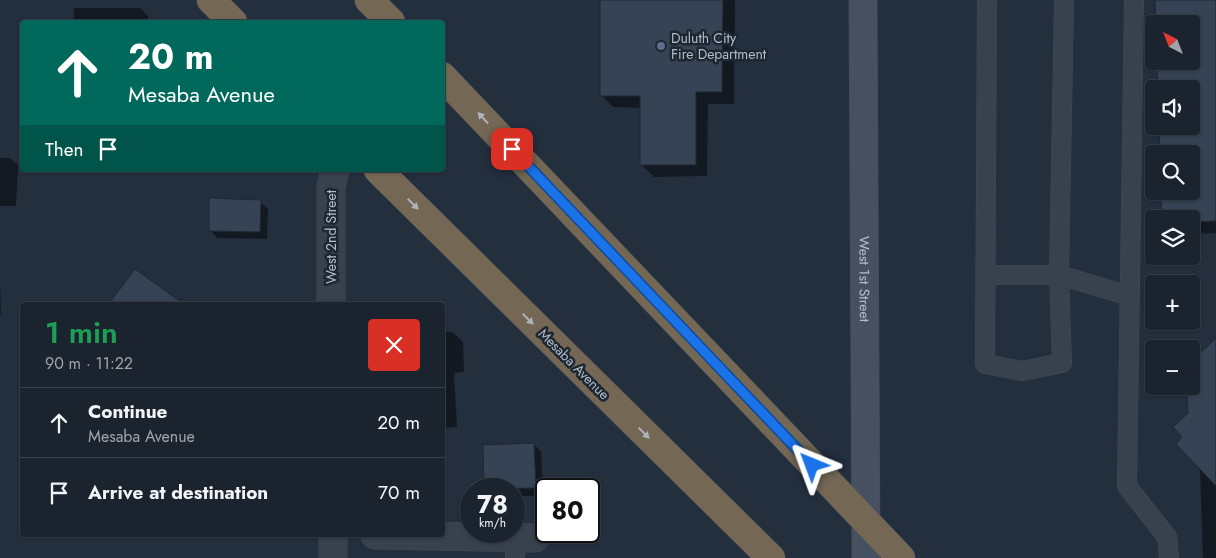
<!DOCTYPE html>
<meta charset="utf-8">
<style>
body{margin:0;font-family:Jost,sans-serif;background:#242b36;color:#f1f3f6;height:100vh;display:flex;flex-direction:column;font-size:19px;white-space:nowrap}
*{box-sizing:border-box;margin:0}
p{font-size:16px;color:#a0a4aa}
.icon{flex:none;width:28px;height:28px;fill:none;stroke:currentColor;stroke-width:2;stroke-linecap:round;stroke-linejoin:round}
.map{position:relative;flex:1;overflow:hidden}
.sheet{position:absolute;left:20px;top:302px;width:425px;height:235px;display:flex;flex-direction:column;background:#1b232e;border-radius:5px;box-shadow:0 1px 4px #0004,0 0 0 1px #39404a}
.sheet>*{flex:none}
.top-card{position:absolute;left:20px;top:20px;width:425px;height:152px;border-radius:5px;box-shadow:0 1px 4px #0004,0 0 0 1px #39404a;background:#00695c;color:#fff;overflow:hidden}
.needle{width:32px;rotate:318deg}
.buttons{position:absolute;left:1145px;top:15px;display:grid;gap:10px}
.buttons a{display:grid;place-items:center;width:55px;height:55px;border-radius:5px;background:#1b232e;box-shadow:0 1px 4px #0004,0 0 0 1px #39404a;font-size:25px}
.speed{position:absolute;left:460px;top:478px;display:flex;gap:10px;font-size:25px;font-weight:700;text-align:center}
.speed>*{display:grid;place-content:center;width:65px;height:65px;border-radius:50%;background:#1b232e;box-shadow:0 1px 4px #0004,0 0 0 1px #39404a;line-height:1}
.speed small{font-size:12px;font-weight:400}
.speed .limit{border:2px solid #111;border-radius:8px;background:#fff;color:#111}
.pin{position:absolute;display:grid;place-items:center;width:42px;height:42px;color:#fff;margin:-21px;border-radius:10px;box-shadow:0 2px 8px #0006}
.me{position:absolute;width:55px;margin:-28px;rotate:316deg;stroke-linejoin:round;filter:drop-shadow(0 0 4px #0008)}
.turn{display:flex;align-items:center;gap:18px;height:105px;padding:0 25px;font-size:22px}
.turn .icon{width:65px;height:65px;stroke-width:2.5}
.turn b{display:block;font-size:35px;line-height:42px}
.then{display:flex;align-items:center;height:48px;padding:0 25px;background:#0003;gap:10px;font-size:19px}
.round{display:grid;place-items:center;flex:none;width:52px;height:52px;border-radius:5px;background:#242b36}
.summary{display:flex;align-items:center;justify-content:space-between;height:85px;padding:0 25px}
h1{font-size:30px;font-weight:600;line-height:38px;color:#1e9e55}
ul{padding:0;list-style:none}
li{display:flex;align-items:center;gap:15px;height:70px;padding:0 25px;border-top:1px solid #39404a}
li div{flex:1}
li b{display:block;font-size:19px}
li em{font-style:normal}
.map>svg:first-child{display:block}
.shadow{fill:#0007}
.building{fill:#364354;stroke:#1f2835}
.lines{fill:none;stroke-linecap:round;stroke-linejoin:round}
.lane-casing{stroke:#414a57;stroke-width:20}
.street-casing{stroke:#414a57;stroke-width:29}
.secondary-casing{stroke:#414a57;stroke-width:29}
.highway-casing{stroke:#434c59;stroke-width:29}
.lane{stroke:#38414e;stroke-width:19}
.street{stroke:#38414e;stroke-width:28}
.secondary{stroke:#465061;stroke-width:28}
.highway{stroke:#746855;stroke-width:28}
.oneway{fill:#aeb4bd}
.route-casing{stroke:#114b97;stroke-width:12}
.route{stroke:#1a73e8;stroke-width:9}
.service-dot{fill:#5c6f8a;stroke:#1d2633;stroke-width:2}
.labels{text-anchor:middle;stroke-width:5;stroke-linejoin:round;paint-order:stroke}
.poi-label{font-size:14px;fill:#b4bcc9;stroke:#1d2633;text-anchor:start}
.street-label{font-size:14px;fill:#b4bcc9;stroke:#1d2633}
</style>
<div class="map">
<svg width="1216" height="558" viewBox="0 0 1216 558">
<rect width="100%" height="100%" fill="#242f3e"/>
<g class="shadow">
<polygon points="601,0 735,0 734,104 708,104 707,176 654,177 641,164 642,108 613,107 601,95"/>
<polygon points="1157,0 1216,0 1216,233 1191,234 1191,24"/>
<polygon points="74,8 140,8 148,16 148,22 74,22"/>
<polygon points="0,158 10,158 18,165 16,206 0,206"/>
<polygon points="260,201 268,209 267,239 217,238 210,230"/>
<polygon points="0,280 1,314 0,314"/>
<polygon points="442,332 452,332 463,342 464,372 454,373 457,427 442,428"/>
<polygon points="1216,355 1216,558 1203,558 1200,468 1184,437 1191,386"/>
<polygon points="533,444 541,451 543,495 514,497 514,489 486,489"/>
</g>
<g class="building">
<polygon points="600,0 723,0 722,92 696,92 696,165 640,165 640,96 600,96"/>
<polygon points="1155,0 1216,0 1216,221 1191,222 1191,219 1162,219 1161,191 1191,191 1191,154 1160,154 1159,126 1191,126 1191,89 1158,89 1157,61 1191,61 1191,24 1156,24"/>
<polygon points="209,198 261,200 260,232 209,231"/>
<polygon points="135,269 185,305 108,305"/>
<polygon points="1216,338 1216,486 1176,444 1182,437 1173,427 1188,413 1187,386 1191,386 1191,362"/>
<polygon points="534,443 536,488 484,489 483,445"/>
</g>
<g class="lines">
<g class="lane-casing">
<g id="lane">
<polyline points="987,0 985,364 1022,371 1062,363 1059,275 1064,0"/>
<polyline points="1134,0 1127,486 1167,537 1169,558"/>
<polyline points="986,275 1059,275 1130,296"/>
<polyline points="515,538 515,558"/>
</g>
</g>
<g class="street-casing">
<g id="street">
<polyline points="331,305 331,187 335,170"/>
<polyline points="333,535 333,558"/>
<polyline points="375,535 535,538"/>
</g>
</g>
<g class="secondary-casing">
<g id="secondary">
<path id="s1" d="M863 0 866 558"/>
</g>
</g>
<g class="highway-casing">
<g id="highway">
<polyline points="211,0 233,22"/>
<polyline points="369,0 391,22"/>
<polyline points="442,76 901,558"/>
<polyline points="378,170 771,558"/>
</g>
</g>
<use href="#lane" class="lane"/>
<use href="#street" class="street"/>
<use href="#secondary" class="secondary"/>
<use href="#highway" class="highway"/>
</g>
<defs><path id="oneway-solid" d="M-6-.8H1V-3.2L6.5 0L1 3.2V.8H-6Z" transform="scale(1.25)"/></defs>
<g class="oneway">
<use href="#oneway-solid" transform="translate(483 118) rotate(-133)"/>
<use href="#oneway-solid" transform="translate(413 204) rotate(45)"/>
<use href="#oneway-solid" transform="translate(528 319) rotate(45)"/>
<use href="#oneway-solid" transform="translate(644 433) rotate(45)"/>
</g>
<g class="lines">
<g class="route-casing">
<polyline id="route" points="512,149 812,465"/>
</g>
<use href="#route" class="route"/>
</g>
<circle class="service-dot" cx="661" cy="46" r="5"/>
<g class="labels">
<g class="poi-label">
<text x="671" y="43">Duluth City<tspan x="671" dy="16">Fire Department</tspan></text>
</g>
<g class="street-label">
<text transform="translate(331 237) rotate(-90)" y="5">West 2nd Street</text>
<text dy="5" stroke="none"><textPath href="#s1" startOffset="279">West 1st Street</textPath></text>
<text transform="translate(574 364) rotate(45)" y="5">Mesaba Avenue</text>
</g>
</g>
</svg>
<div class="buttons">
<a><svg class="needle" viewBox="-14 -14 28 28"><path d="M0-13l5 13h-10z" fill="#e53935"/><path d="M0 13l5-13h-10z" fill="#a0a4aa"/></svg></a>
<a><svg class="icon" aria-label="sound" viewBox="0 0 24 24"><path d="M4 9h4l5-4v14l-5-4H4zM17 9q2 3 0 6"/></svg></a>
<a><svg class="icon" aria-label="search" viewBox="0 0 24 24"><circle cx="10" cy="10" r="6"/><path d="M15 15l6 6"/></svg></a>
<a><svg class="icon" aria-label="layers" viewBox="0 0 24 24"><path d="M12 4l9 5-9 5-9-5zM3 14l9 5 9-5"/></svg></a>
<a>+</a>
<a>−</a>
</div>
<div class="speed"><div>78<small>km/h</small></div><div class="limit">80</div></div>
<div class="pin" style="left:512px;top:149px;background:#d93025"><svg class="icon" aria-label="arrive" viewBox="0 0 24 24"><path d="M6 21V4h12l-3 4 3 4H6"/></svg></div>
<svg class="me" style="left:812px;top:465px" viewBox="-20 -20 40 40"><path d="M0-17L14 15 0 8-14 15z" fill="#1a73e8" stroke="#fff" stroke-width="4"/></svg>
<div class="top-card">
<div class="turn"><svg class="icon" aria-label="ahead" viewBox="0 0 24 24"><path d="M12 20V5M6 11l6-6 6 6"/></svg><div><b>20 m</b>Mesaba Avenue</div></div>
<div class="then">Then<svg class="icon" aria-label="arrive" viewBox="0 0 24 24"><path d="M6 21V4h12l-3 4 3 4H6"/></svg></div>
</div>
<section class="sheet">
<div class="summary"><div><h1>1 min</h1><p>90 m · 11:22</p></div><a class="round" style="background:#d93025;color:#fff"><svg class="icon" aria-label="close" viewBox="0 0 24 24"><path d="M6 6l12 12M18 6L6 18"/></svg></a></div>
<ul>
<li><svg class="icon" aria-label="ahead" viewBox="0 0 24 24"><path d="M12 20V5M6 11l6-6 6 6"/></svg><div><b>Continue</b><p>Mesaba Avenue</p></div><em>20 m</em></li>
<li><svg class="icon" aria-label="arrive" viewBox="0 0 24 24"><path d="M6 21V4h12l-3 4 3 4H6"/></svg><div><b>Arrive at destination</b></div><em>70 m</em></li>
</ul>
</section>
</div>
